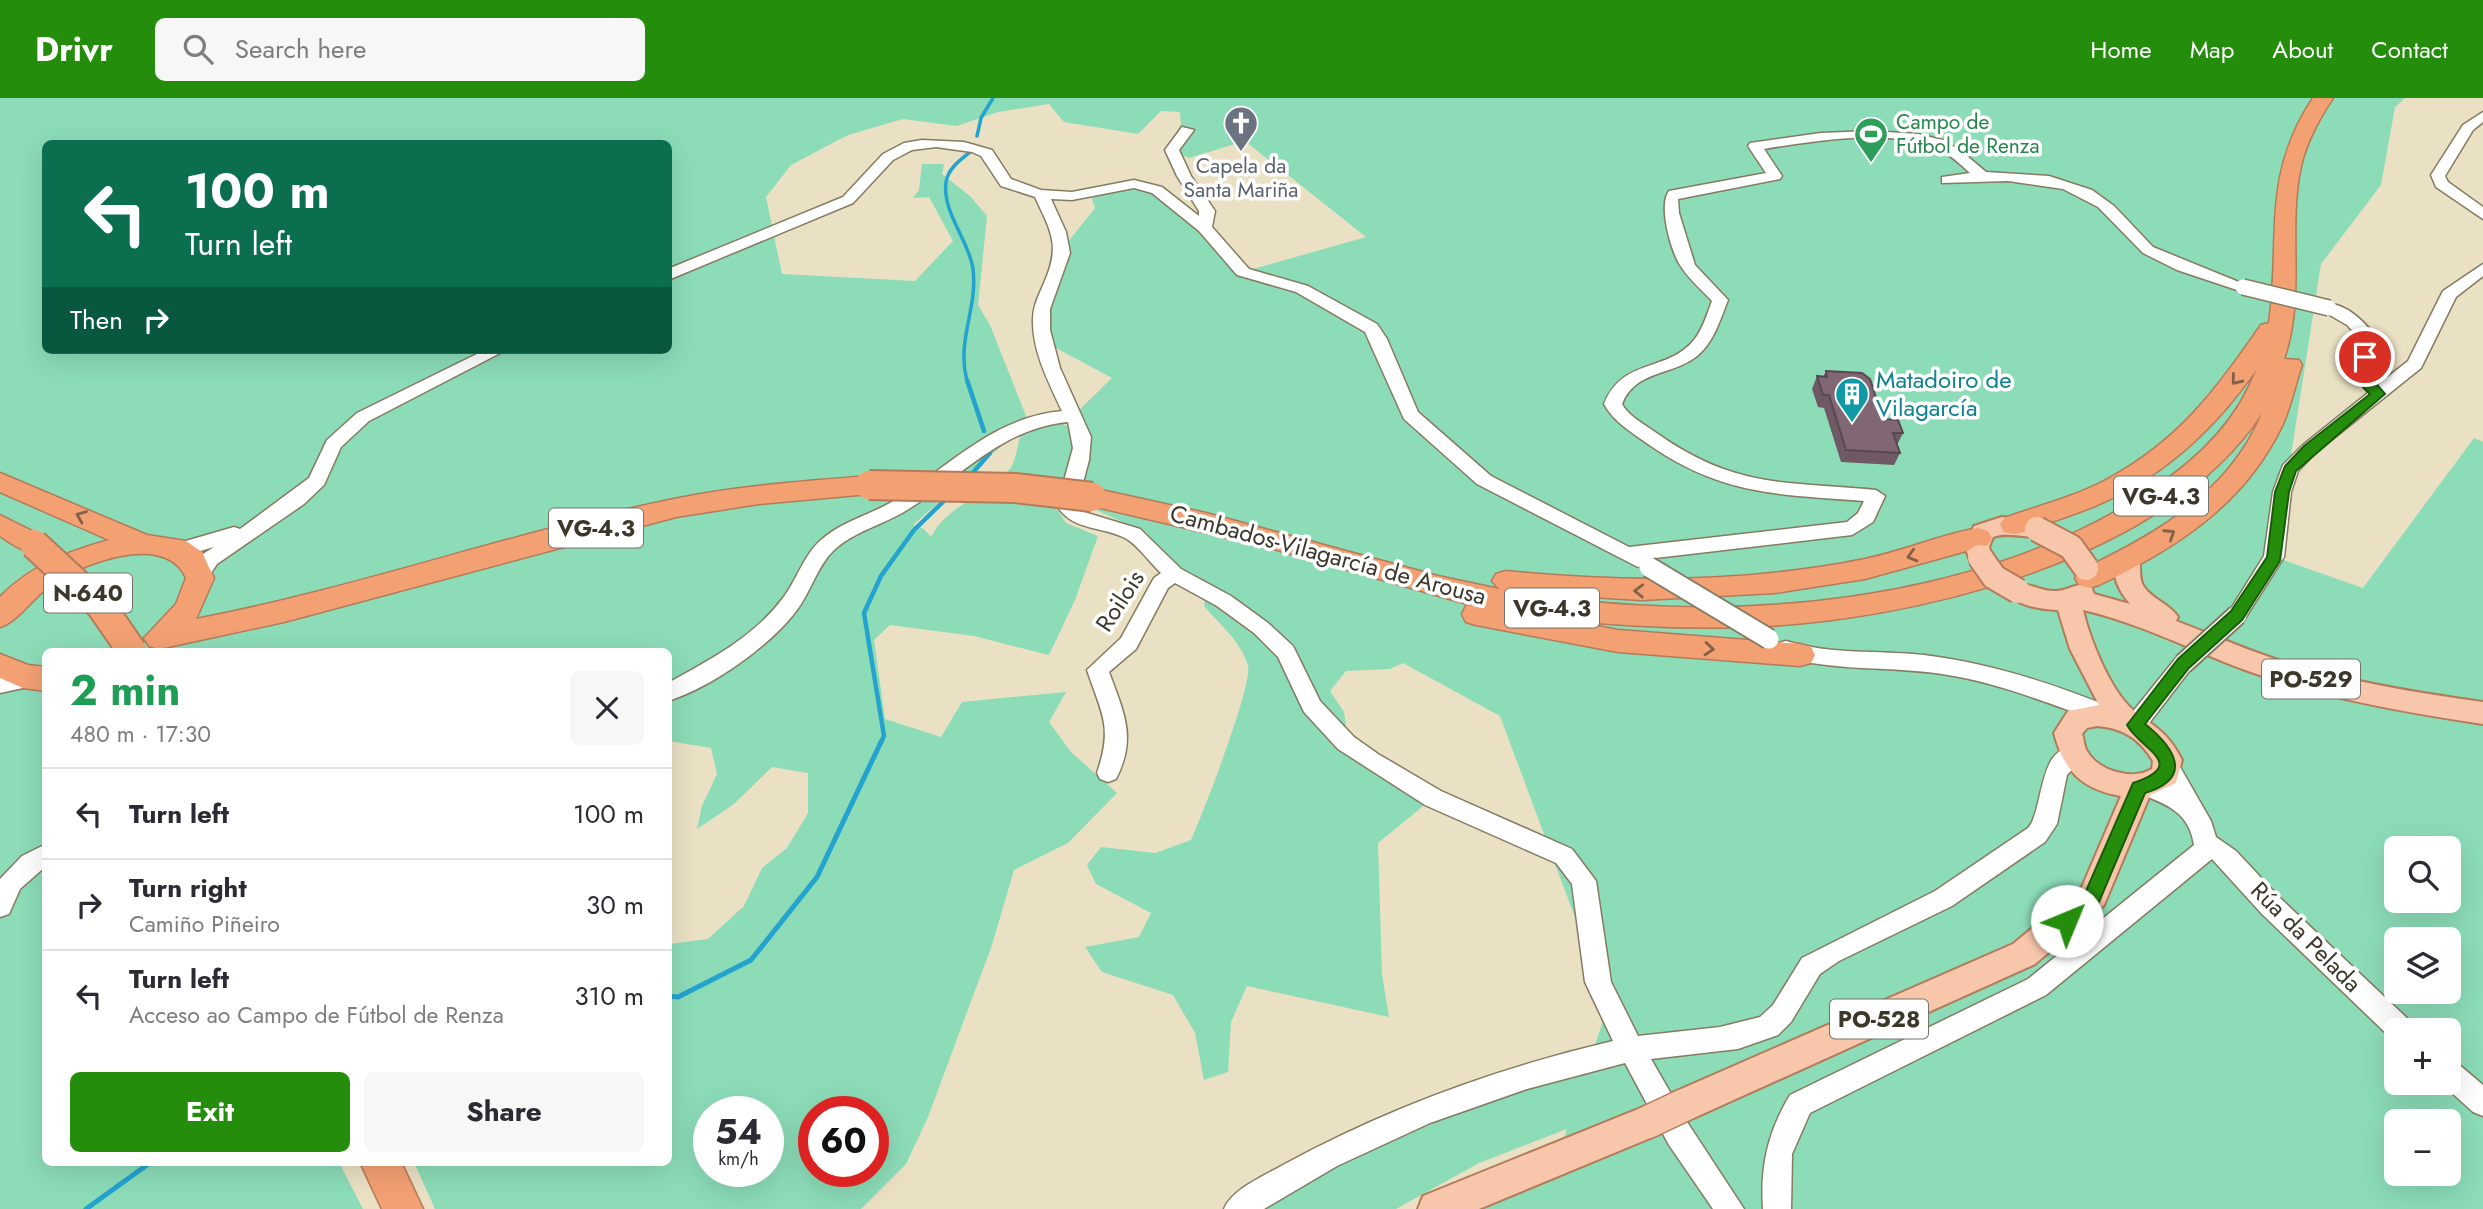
<!DOCTYPE html>
<meta charset="utf-8">
<style>
body{margin:0;font-family:Jost,sans-serif;background:#f7f7f7;color:#2b2b33;height:100vh;display:flex;flex-direction:column;font-size:26px;white-space:nowrap}
*{box-sizing:border-box;margin:0}
p{font-size:23px;color:#7c7c81}
.icon{flex:none;width:38px;height:38px;fill:none;stroke:currentColor;stroke-width:2;stroke-linecap:round;stroke-linejoin:round}
.map{position:relative;flex:1;overflow:hidden}
.side{position:absolute;left:42px;top:550px;width:630px;height:518px;display:flex;flex-direction:column;background:#fff;border-radius:10px;box-shadow:0 7px 28px #0002}
.side>*{flex:none}
.guide{position:absolute;left:42px;top:42px;width:630px;height:214px;border-radius:10px;box-shadow:0 7px 28px #0002;background:#0b6e4f;color:#fff;overflow:hidden}
.fabs{position:absolute;left:2384px;top:738px;display:grid;gap:14px}
.fabs a{display:grid;place-items:center;width:77px;height:77px;border-radius:10px;background:#fff;box-shadow:0 7px 28px #0002;font-size:35px}
.speed{position:absolute;left:693px;top:998px;display:flex;gap:14px;font-size:35px;font-weight:700;text-align:center}
.speed>*{display:grid;place-content:center;width:91px;height:91px;border-radius:50%;background:#fff;box-shadow:0 7px 28px #0002;line-height:1}
.speed small{font-size:18px;font-weight:400}
.speed .limit{border:10px solid #d22;background:#fff;color:#111}
.pin{position:absolute;display:grid;place-items:center;width:60px;height:60px;color:#fff;margin:-30px;border:4px solid #fff;border-radius:50%;box-shadow:0 2px 7px #0007}
.me{position:absolute;width:77px;margin:-38px;rotate:45deg;stroke-linejoin:round;filter:drop-shadow(0 0 5px #0008)}
.turn{display:flex;align-items:center;gap:24px;height:147px;padding:0 28px;font-size:32px}
.turn .icon{width:91px;height:91px;stroke-width:2.5}
.turn b{display:block;font-size:49px;line-height:60px}
.then{display:flex;align-items:center;height:66px;padding:0 28px;background:#0003;gap:14px;font-size:26px}
.round{display:grid;place-items:center;flex:none;width:74px;height:74px;border-radius:10px;background:#f7f7f7}
.summary{display:flex;align-items:center;justify-content:space-between;height:119px;padding:0 28px}
h1{font-size:42px;font-weight:700;line-height:52px;color:#1e9e55}
.action{display:flex;gap:14px;margin-top:auto;padding:14px 28px}
.action a{flex:1;height:80px;border-radius:10px;background:#258d0c;color:#fff;font-size:28px;font-weight:700;line-height:80px;text-align:center}
.action a+a{background:#f7f7f7;color:#2b2b33}
ul{padding:0;list-style:none}
li{display:flex;align-items:center;gap:21px;height:91px;padding:0 28px;border-top:2px solid #e1e1e2}
li div{flex:1}
li b{display:block;font-size:26px}
li em{font-style:normal}
header{display:flex;align-items:center;gap:42px;box-sizing:border-box;height:98px;padding:0 35px;background:#258d0c;color:#fff}
header strong{font-size:33px}
nav{display:flex;gap:38px;margin-inline-start:auto;font-size:24px}
.search{width:490px;height:63px;background:#f7f7f7;display:flex;align-items:center;gap:18px;box-sizing:border-box;padding:0 24px;border-radius:10px;color:#7c7c81;font-size:26px}
.map>svg:first-child{display:block}
.green{fill:#8cdcb8;fill-rule:evenodd}
.lines{fill:none;stroke-linecap:round;stroke-linejoin:round}
.stream-far2{stroke:#23a3ce;stroke-width:3.5}
.stream-far1{stroke:#23a3ce;stroke-width:4.5}
.stream{stroke:#23a3ce;stroke-width:5}
.minor-casing{stroke:#847b61;stroke-width:3}
.major-casing{stroke:#b37b5a;stroke-width:4}
.highway-casing{stroke:#b37b5a;stroke-width:3}
.minor{fill:#fff;fill-rule:evenodd}
.major{fill:#f8c6ab;fill-rule:evenodd}
.highway{fill:#f3a073;fill-rule:evenodd}
.minor-bridge-far1-casing{stroke:#847b61;stroke-width:18;stroke-linecap:butt}
.minor-bridge-casing{stroke:#847b61;stroke-width:23;stroke-linecap:butt}
.major-bridge-far1-casing{stroke:#b37b5a;stroke-width:28;stroke-linecap:butt}
.major-bridge-casing{stroke:#b37b5a;stroke-width:35;stroke-linecap:butt}
.highway-bridge-casing{stroke:#b37b5a;stroke-width:32;stroke-linecap:butt}
.minor-bridge-far1{stroke:#fff;stroke-width:15}
.minor-bridge{stroke:#fff;stroke-width:19}
.major-bridge-far1{stroke:#f8c6ab;stroke-width:24}
.major-bridge{stroke:#f8c6ab;stroke-width:32}
.highway-bridge{stroke:#f3a073;stroke-width:28}
.wall{fill:#6f5964}
.building{fill:#816774;stroke:#5a4851;stroke-width:2}
.oneway{stroke:#856148}
.route{fill:#258d0c;stroke:#185c08;stroke-width:2}
.labels{text-anchor:middle;stroke-width:7;stroke-linejoin:round;paint-order:stroke}
.far-leisure-label{font-size:21px;fill:#27864d;stroke:#fff;text-anchor:start}
.far-worship-label{font-size:21px;fill:#5b616d;stroke:#fff}
.shield{fill:#fff;stroke:#76736b;stroke-width:2}
.shield-label{font-size:23px;font-weight:bold;fill:#3b372b}
.culture-label{font-size:24px;fill:#0d838f;stroke:#fff;text-anchor:start}
.street-label{font-size:24px;fill:#3b372b;stroke:#fff}
</style>
<header>
<strong>Drivr</strong>
<div class="search"><svg class="icon" aria-label="search" viewBox="0 0 24 24"><circle cx="10" cy="10" r="6"/><path d="M15 15l6 6"/></svg>Search here</div>
<nav><a>Home</a><a>Map</a><a>About</a><a>Contact</a></nav>
</header>
<div class="map">
<svg width="2483" height="1111" viewBox="0 0 2483 1111">
<rect width="100%" height="100%" fill="#eae0c4"/>
<path class="green" d="M0 0H2405L2395 9 2381 87 2321 166 2275 459 2363 490 2474 340 2483 344V1111H1484L1552 1081 1567 1031 1479 1065 1396 1111H1238L1448 1006 1589 965 1608 908 1500 618 1403 565 1390 571 1346 573 1330 593 1344 614 1347 635 1433 700 1378 745 1382 877 1389 919 1247 888 1231 924 1228 974 1204 982 1195 935 1173 897 1102 874 1085 849 1139 839 1151 815 1096 786 1087 767 1101 749 1155 755 1191 742C1202 718 1253 586 1248 568 1241 543 1220 527 1204 508L1206 493 1167 465 1147 435 1087 408 1071 385 1085 345 1073 318 1112 280 1045 244 1047 193 1068 144 1095 110 1090 95 1134 86 1157 92 1243 174 1366 139 1245 43 1189 60 1168 50 1181 26 1180 14 1161 13 1138 36 1064 24 1049 6 998 14 957 28 903 21 848 37 791 67 766 99 782 176 915 183 953 143 929 99 913 100 919 92 922 66H944L942 76 970 98 987 118 978 207 990 227 1028 323 1052 321 1075 332 1078 345 1055 408 1066 425 1098 438 1075 502 1049 557 974 538 890 527 874 542 885 621 941 639 962 604 1066 594 1049 624 1071 654 1117 695 1068 745 1014 772 992 847 928 1019 906 1066 861 1111H435L414 1064H668L669 846 708 841 744 808 762 770 787 750 808 715V675L772 669 734 706 697 731 702 708 717 676 711 650 669 643 668 553H46V1064H343L341 1068 363 1111H0ZM46 46H668V252H46ZM1025 327C1017 340 1018 362 1009 372 986 398 946 408 931 439L924 431 913 427ZM2396 751H2448V803H2396ZM2396 842H2448V894H2396ZM2396 933H2448V985H2396ZM709 1013H768V1073H709ZM814 1013H873V1073H814ZM2396 1024H2448V1076H2396Z"/>
<g class="lines">
<g class="stream-far2">
<polyline points="977,38 981,20 993,0"/>
<path d="M967 283C956 242 978 211 973 171 969 142 942 115 946 84 948 71 959 63 969 55"/>
</g>
<g class="stream-far1">
<polyline points="967,282 984,333"/>
<polyline points="970,378 990,355"/>
<polyline points="880,646 884,638 864,515 881,478 914,432 949,398"/>
</g>
<g class="stream">
<polyline points="668,898 678,899 751,862 817,779 881,644"/>
<polyline points="86,1111 151,1064"/>
</g>
<g class="minor-casing">
<g id="minor">
<polygon points="2483,14 2483,24 2473,32 2445,78 2448,84 2483,109 2483,121 2436,89 2431,77 2463,27"/>
<path d="M1182 29 1194 32 1179 52 1191 78 1215 113 1212 129 1249 171 1308 188 1377 226 1387 241 1418 314 1491 378 1629 449 1847 424 1858 415 1864 403C1777 396 1723 398 1648 346 1631 334 1614 324 1604 306 1623 259 1667 275 1694 242 1703 231 1707 216 1712 203 1702 192 1690 182 1682 170 1671 155 1658 108 1669 93L1766 75 1748 48 1750 45 1821 35 1872 33 1918 36 1942 42 1961 53 1986 74 2049 78 2092 92 2114 108 2153 149 2251 189 2243 194 2177 172 2143 155 2098 109 2063 91 2008 83 1942 85V79L1970 75C1960 66 1949 55 1936 50 1890 30 1812 43 1764 51L1782 78 1780 81 1678 101 1679 115 1695 167 1728 202C1720 222 1714 244 1697 258 1672 278 1635 272 1622 306 1628 318 1644 326 1655 334 1735 391 1784 383 1876 392L1885 398 1873 424 1852 437 1647 461 1645 467 1638 469 1477 386 1404 321 1365 234 1296 194 1237 177 1199 133 1152 95 1134 90 1072 102 1051 101 1066 134 1070 155 1050 211V232L1060 270 1091 339 1089 362 1077 407 1084 414 1140 431 1181 471 1231 498 1268 525 1293 548 1320 603 1354 639 1378 656 1441 693 1572 751 1596 783 1611 884 1638 938 1720 929 1760 919 1773 907 1802 860 1935 793 2028 730C2045 712 2037 637 2082 652L2085 658 2067 677 2057 726 2045 744 1952 808 1839 863 1820 876 1791 924 1778 937 1738 951 1651 961 1689 1027 1744 1111H1713L1669 1047 1625 965 1527 991 1430 1025 1337 1068 1264 1111H1224C1232 1091 1264 1078 1283 1067 1387 1010 1498 970 1613 943L1585 884 1572 786 1556 765 1425 707 1338 651 1304 614 1278 559 1254 535 1217 508 1175 485 1168 490 1136 551 1109 574C1124 615 1137 640 1116 681L1108 684 1100 681 1097 675C1113 628 1102 617 1087 572L1121 540 1154 480 1161 475C1150 465 1138 447 1125 440 1101 428 1073 433 1057 408L1073 350 1068 324C1002 330 961 379 907 412 883 427 854 433 833 453 817 469 811 493 797 512 770 548 712 589 668 603V585C710 562 754 539 783 500 797 482 803 458 821 442 842 423 871 417 895 402 950 368 994 319 1062 313 1049 285 1032 253 1033 221 1033 208 1039 197 1044 185 1061 147 1051 134 1035 99L1001 88 981 58 972 54 936 49 912 52 893 62 853 105 668 182V171L843 99 883 56 904 45 922 42 964 44 992 52 1011 81 1041 92 1072 94 1134 82 1162 89 1199 118V113L1177 78 1165 52Z"/>
<path d="M2483 166V178L2456 199 2421 270 2315 355 2298 373 2291 394 2284 459 2244 522H2230L2227 517 2264 458 2273 394 2283 367 2303 347 2368 295 2356 272 2363 244 2347 227 2323 213V207C2345 201 2369 228 2379 244L2373 272 2379 286 2408 263 2443 193Z"/>
<polygon points="485,252 506,252 369,323 341,349 324,387 304,406 217,466 207,481 200,483 190,476 203,456 214,449 179,459 172,457 169,452 172,447 234,429 240,431 309,380 327,342 357,315"/>
<path d="M1786 543C1832 557 1877 552 1924 557 1990 565 2054 586 2115 611L2118 617 2115 623 2107 626C2054 608 2004 586 1948 577 1891 567 1834 575 1779 557L1776 551 1779 545Z"/>
<polygon points="2183,558 2190,560 2194,566 2190,572 2143,633 2135,636 2127,633 2124,627 2127,621 2176,560"/>
<polygon points="33,572 41,574 44,580 41,586 0,595 0,579"/>
<path d="M2168 659 2176 662 2211 723 2216 739 2236 753 2280 800 2411 924 2415 933H2396V943L2393 942 2262 816 2212 761 2046 897 1810 1015 1792 1056 1791 1111H1763C1760 1068 1768 1034 1790 997L2028 881 2194 747C2189 715 2169 707 2140 696L2137 689 2140 682 2148 680 2167 686 2157 668 2160 662Z"/>
<polygon points="46,746 46,768 20,791 9,816 0,819 0,781 22,758"/>
<polygon points="2448,961 2457,965 2483,987 2483,1018 2473,1014 2441,985 2448,985"/>
</g>
</g>
<g class="major-casing">
<g id="major">
<path d="M2002 419 2044 425 2047 431 2044 437C2026 442 2010 433 1993 439L1989 449 1992 459 1989 465 1980 468 1971 465 1965 449 1974 428Z"/>
<path d="M2128 454 2137 457C2143 467 2137 479 2144 489 2153 502 2170 506 2178 519L2176 523C2213 537 2249 553 2287 565 2351 584 2417 595 2483 604V626C2404 614 2324 600 2248 573 2193 553 2140 525 2083 512 2090 542 2112 598 2138 616 2160 632 2169 637 2182 662L2176 685 2150 697 2104 807 2035 866 1696 1019 1684 1024 1672 1019 1667 1007 1672 995 2013 846 2082 789 2121 698C2081 691 2064 673 2054 635L2068 613 2099 607 2070 551 2058 512C2042 512 2014 507 2005 493L2009 487C2024 482 2037 492 2053 493 2068 494 2076 483 2091 488L2094 496 2130 506C2118 492 2109 474 2119 457ZM2097 628C2123 630 2140 641 2153 663L2152 671C2133 683 2098 673 2087 653 2084 649 2084 641 2082 636L2087 630Z"/>
<polygon points="1648,1007 1660,1012 1665,1024 1660,1036 1479,1111 1418,1111 1423,1098"/>
</g>
</g>
<g class="highway-casing">
<g id="highway">
<path d="M2313 0H2333C2319 21 2307 43 2301 68 2287 132 2306 198 2284 261L2299 262 2302 267C2295 287 2291 309 2282 328 2244 407 2175 451 2099 487L2089 490 2079 487 2075 480 2079 473C2153 438 2230 395 2262 315 2166 463 1910 524 1744 529 1684 531 1624 528 1564 522L1618 532 1800 546 1811 549 1815 557 1811 565 1800 568 1618 554 1476 527 1466 524 1462 516 1466 508 1471 507 1263 448 1092 408 1083 405 1079 399 1083 393 1092 390 1206 415 1438 478 1499 491 1492 483 1496 476 1506 473C1626 485 1747 485 1865 461 1904 453 1939 437 1978 430L1988 433 1992 440 1988 447 1865 481 1775 495 1642 502 1522 495C1725 528 1976 508 2151 392 2197 362 2237 324 2256 272 2215 331 2162 380 2095 408 2071 418 2047 425 2024 434L2014 436 2004 434 2000 427 2004 420C2038 408 2074 399 2106 382 2179 343 2215 293 2261 227L2269 225C2281 138 2261 79 2313 0Z"/>
<path d="M0 375 147 437 186 443 202 454 214 480 196 521C358 490 513 434 674 401 738 388 804 383 869 378L878 381 882 387 878 393 869 396 759 406 676 419 284 524 159 551 149 548 144 540 176 506 186 480C166 433 81 465 50 488 33 499 19 523 0 529V499C31 467 67 454 109 442L0 394Z"/>
<path d="M0 417 44 439 48 446 44 453C27 458 14 447 0 438Z"/>
<polygon points="0,556 28,567 46,569 46,593 23,590 0,580"/>
<polygon points="360,1064 401,1064 423,1111 382,1111"/>
</g>
</g>
<use href="#minor" class="minor"/>
<use href="#major" class="major"/>
<use href="#highway" class="highway"/>
<g class="minor-bridge-far1-casing">
<polyline id="minor-bridge-far1" points="2243,189 2329,210"/>
</g>
<g class="minor-bridge-casing">
<g id="minor-bridge">
<polyline points="1649,469 1769,541"/>
<polyline points="2183,566 2237,517"/>
</g>
</g>
<g class="major-bridge-far1-casing">
<g id="major-bridge-far1">
<polyline points="2037,431 2071,449 2086,470"/>
<polyline points="1980,459 1994,479 2018,493"/>
</g>
</g>
<g class="major-bridge-casing">
<polyline id="major-bridge" points="1648,1024 1684,1007"/>
</g>
<g class="highway-bridge-casing">
<g id="highway-bridge">
<polyline points="869,387 1015,390 1092,399"/>
<polyline points="34,446 101,508 132,553"/>
</g>
</g>
<use href="#minor-bridge-far1" class="minor-bridge-far1"/>
<use href="#minor-bridge" class="minor-bridge"/>
<use href="#major-bridge-far1" class="major-bridge-far1"/>
<use href="#major-bridge" class="major-bridge"/>
<use href="#highway-bridge" class="highway-bridge"/>
</g>
<polygon class="wall" points="1826,273 1883,321 1903,335 1897,347 1900,355 1894,367 1841,364 1824,310 1818,309 1812,291 1817,278 1823,279"/>
<polygon class="building" points="1826,273 1862,275 1870,281 1883,321 1898,322 1903,335 1893,335 1900,355 1846,352 1829,297 1823,297 1817,278 1827,279"/>
<defs><path id="oneway-chevron" d="M-2-3.5L2.5 0L-2 3.5" fill="none" stroke-width="1.6" stroke-linecap="round" stroke-linejoin="round" transform="scale(1.75)"/></defs>
<g class="oneway">
<use href="#oneway-chevron" transform="translate(2236 282) rotate(129)"/>
<use href="#oneway-chevron" transform="translate(81 418) rotate(-158)"/>
<use href="#oneway-chevron" transform="translate(2170 436) rotate(-33)"/>
<use href="#oneway-chevron" transform="translate(1912 458) rotate(164)"/>
<use href="#oneway-chevron" transform="translate(1639 493) rotate(-179)"/>
<use href="#oneway-chevron" transform="translate(1709 551) rotate(5)"/>
</g>
<path class="route" d="M2361 256 2372 259C2368 278 2373 282 2385 296L2296 373 2289 394 2280 463 2242 522 2189 570 2145 626C2175 650 2194 680 2145 695L2099 804 2074 829H2061L2058 823 2086 793 2133 685C2189 666 2141 652 2127 627L2178 561 2231 513 2267 459 2275 394 2285 368 2304 348 2370 296C2356 285 2354 272 2361 256Z"/>
<defs>
<g id="church-pin" transform="scale(1.75)"><path d="M0 17L-7.5 6A9.5 9.5 0 1 1 7.5 6Z" fill="#6b7280" stroke="#fff"/><path d="M-1.2-6h2.4v3.5h3.3v2.4h-3.3V6h-2.4V-.1h-3.3v-2.4h3.3Z" fill="#fff"/></g>
<g id="stadium-pin" transform="scale(1.75)"><path d="M0 17L-7.5 6A9.5 9.5 0 1 1 7.5 6Z" fill="#2e9e5b" stroke="#fff"/><path d="M0-5a6.5 5 0 1 0 0 10a6.5 5 0 1 0 0-10ZM-3.5-1.8h7v3.6h-7Z" fill="#fff"/></g>
<g id="building-pin" transform="scale(1.75)"><path d="M0 17L-7.5 6A9.5 9.5 0 1 1 7.5 6Z" fill="#0f9aa8" stroke="#fff"/><path d="M-4-6H4V6H1V3H-1V6H-4ZM-2.5-4.3h1.7v1.8h-1.7ZM.8-4.3h1.7v1.8H.8ZM-2.5-1h1.7V.8h-1.7ZM.8-1h1.7V.8H.8Z" fill="#fff"/></g>
</defs>
<g fill-rule="evenodd">
<use href="#church-pin" x="1241" y="25"/>
<use href="#stadium-pin" x="1871" y="36"/>
<use href="#building-pin" x="1852" y="296"/>
</g>
<g class="labels">
<g class="far-leisure-label">
<text x="1896" y="31">Campo de<tspan x="1896" dy="24">Fútbol de Renza</tspan></text>
</g>
<g class="far-worship-label">
<text x="1241" y="75">Capela da<tspan x="1241" dy="24">Santa Mariña</tspan></text>
</g>
<g class="shield">
<rect x="2114" y="378.5" width="94" height="39" rx="5"/>
<rect x="549" y="410.5" width="94" height="39" rx="5"/>
<rect x="44" y="475.5" width="88" height="39" rx="5"/>
<rect x="1505" y="490.5" width="94" height="39" rx="5"/>
<rect x="2262" y="561.5" width="98" height="39" rx="5"/>
<rect x="1830" y="901.5" width="98" height="39" rx="5"/>
</g>
<g class="shield-label">
<text x="2161" y="406">VG-4.3</text>
<text x="596" y="438">VG-4.3</text>
<text x="88" y="503">N-640</text>
<text x="1552" y="518">VG-4.3</text>
<text x="2311" y="589">PO-529</text>
<text x="1879" y="929">PO-528</text>
</g>
<g class="culture-label">
<text x="1876" y="290">Matadoiro de<tspan x="1876" dy="28">Vilagarcía</tspan></text>
</g>
<g class="street-label">
<text transform="translate(1328 457) rotate(15)" y="8">Cambados-Vilagarcía de Arousa</text>
<text transform="translate(1120 503) rotate(-57)" y="8">Roilois</text>
<text transform="translate(2306 839) rotate(45)" y="8">Rúa da Pelada</text>
</g>
</g>
</svg>
<div class="fabs">
<a><svg class="icon" aria-label="search" viewBox="0 0 24 24"><circle cx="10" cy="10" r="6"/><path d="M15 15l6 6"/></svg></a>
<a><svg class="icon" aria-label="layers" viewBox="0 0 24 24"><path d="M12 4l9 5-9 5-9-5zM3 14l9 5 9-5"/></svg></a>
<a>+</a>
<a>−</a>
</div>
<div class="speed"><div>54<small>km/h</small></div><div class="limit">60</div></div>
<div class="pin" style="left:2365px;top:259px;background:#d93025"><svg class="icon" aria-label="arrive" viewBox="0 0 24 24"><path d="M6 21V4h12l-3 4 3 4H6"/></svg></div>
<svg class="me" style="left:2067px;top:823px" viewBox="-20 -20 40 40"><circle r="19" fill="#fff"/><path d="M0-13L10 11 0 6-10 11z" fill="#258d0c"/></svg>
<div class="guide">
<div class="turn"><svg class="icon" aria-label="left" viewBox="0 0 24 24"><path d="M17 20v-9H6M10 6l-5 5 5 5"/></svg><div><b>100 m</b>Turn left</div></div>
<div class="then">Then<svg class="icon" aria-label="right" viewBox="0 0 24 24"><path d="M7 20v-9h11M14 6l5 5-5 5"/></svg></div>
</div>
<section class="side">
<div class="summary"><div><h1>2 min</h1><p>480 m · 17:30</p></div><a class="round"><svg class="icon" aria-label="close" viewBox="0 0 24 24"><path d="M6 6l12 12M18 6L6 18"/></svg></a></div>
<ul>
<li><svg class="icon" aria-label="left" viewBox="0 0 24 24"><path d="M17 20v-9H6M10 6l-5 5 5 5"/></svg><div><b>Turn left</b></div><em>100 m</em></li>
<li><svg class="icon" aria-label="right" viewBox="0 0 24 24"><path d="M7 20v-9h11M14 6l5 5-5 5"/></svg><div><b>Turn right</b><p>Camiño Piñeiro</p></div><em>30 m</em></li>
<li><svg class="icon" aria-label="left" viewBox="0 0 24 24"><path d="M17 20v-9H6M10 6l-5 5 5 5"/></svg><div><b>Turn left</b><p>Acceso ao Campo de Fútbol de Renza</p></div><em>310 m</em></li>
</ul>
<div class="action"><a>Exit</a><a>Share</a></div>
</section>
</div>
